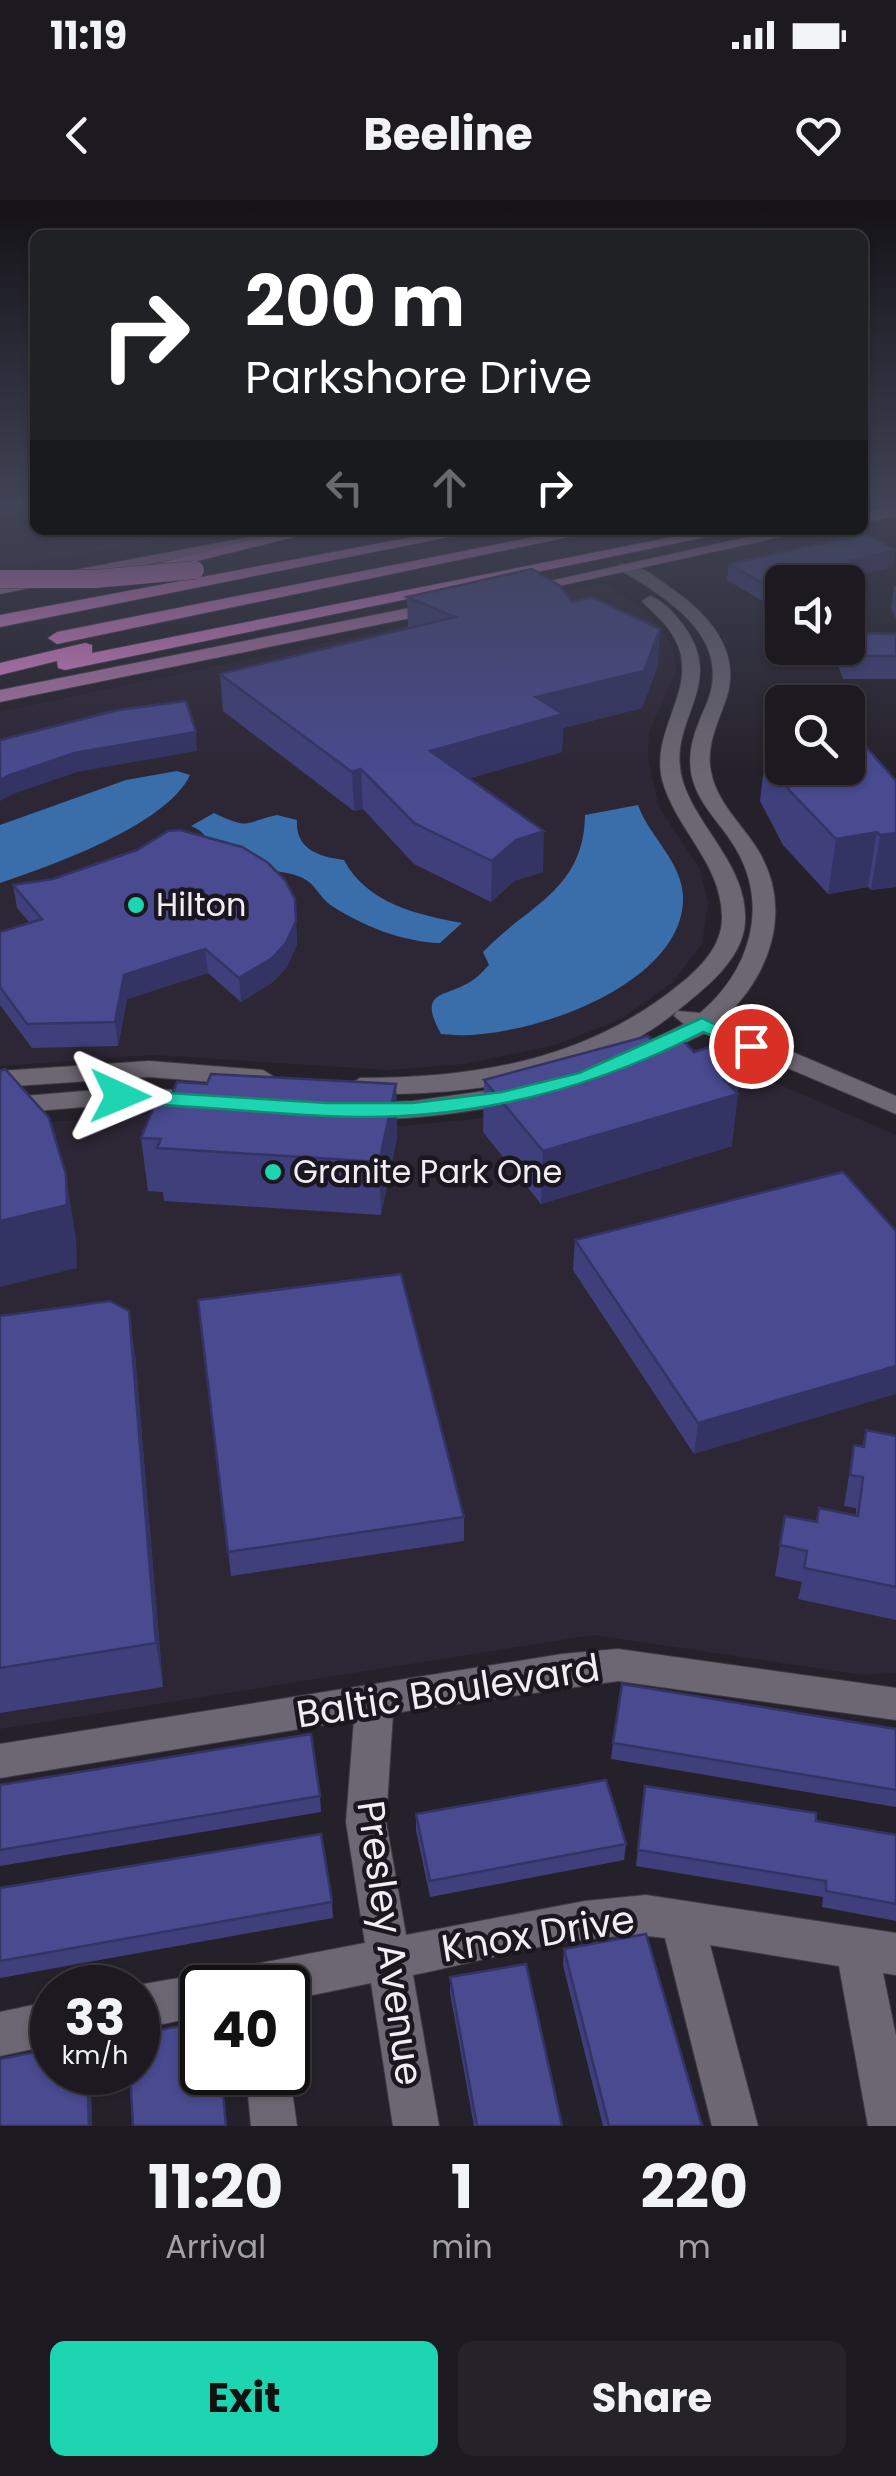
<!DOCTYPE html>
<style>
body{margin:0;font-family:Poppins,sans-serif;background:#252229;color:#f1f3f6;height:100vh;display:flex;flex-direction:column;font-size:38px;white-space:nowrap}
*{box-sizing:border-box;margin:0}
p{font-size:32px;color:#a0a0a5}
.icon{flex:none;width:55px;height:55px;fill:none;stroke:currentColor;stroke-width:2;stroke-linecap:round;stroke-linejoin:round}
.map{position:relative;height:1926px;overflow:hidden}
.drawer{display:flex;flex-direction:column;background:#1c1920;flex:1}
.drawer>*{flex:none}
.hud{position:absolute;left:30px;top:30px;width:838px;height:305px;border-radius:15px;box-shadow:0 2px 8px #0004,0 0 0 2px #3a383e;background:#202124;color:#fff;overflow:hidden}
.buttons{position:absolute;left:765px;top:365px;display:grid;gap:20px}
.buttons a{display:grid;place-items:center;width:100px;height:100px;border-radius:15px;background:#1c1920;box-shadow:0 2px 8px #0004,0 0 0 2px #3a383e;font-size:50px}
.speed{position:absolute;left:30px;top:1765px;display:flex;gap:20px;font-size:50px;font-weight:700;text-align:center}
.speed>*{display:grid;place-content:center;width:130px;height:130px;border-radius:50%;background:#1c1920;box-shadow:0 2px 8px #0004,0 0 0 2px #3a383e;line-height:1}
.speed small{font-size:25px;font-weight:400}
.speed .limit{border:5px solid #111;border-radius:15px;background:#fff;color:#111}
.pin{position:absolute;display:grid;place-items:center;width:85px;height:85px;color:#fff;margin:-42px;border:5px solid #fff;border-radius:50%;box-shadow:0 2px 10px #0007}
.me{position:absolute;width:110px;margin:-55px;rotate:91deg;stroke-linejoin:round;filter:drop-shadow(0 0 8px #0008)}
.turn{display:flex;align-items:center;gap:35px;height:210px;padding:0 50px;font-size:45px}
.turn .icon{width:130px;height:130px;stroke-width:2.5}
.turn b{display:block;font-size:70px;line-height:85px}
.lanes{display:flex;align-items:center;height:95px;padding:0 50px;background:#0003;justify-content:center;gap:50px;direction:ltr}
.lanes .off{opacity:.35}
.eta{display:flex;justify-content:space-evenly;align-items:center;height:170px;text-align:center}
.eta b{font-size:60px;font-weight:700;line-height:70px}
.primary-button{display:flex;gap:20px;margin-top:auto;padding:20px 50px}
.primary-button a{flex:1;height:115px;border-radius:15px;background:#1dd5b1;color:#111;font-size:40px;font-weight:700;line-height:115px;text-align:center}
.primary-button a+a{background:#252229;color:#f1f3f6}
.status{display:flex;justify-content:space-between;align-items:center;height:70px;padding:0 50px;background:#1c1920;direction:ltr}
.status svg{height:28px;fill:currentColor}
header{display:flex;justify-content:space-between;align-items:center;height:130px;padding:0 50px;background:#1c1920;font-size:45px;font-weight:700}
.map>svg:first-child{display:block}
.built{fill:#2d2635}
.water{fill:#396eab}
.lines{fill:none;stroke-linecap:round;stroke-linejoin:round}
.minor-casing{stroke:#403c44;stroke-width:2}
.major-casing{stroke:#403c44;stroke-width:2}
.highway-casing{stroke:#403c44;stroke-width:2}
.minor{fill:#6c6772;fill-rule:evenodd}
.major{fill:#af78a9;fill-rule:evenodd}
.highway{fill:#db84cd;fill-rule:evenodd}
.highway-bridge-casing{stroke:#403c44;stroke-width:19;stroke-linecap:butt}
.highway-bridge{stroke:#db84cd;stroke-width:18}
.wall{fill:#3f407b}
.shaded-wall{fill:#333464}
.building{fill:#494a8f;stroke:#333464;stroke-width:2.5}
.route{fill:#1dd5b1;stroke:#138a73;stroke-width:2.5}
.poi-dot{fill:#1dd5b1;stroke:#1b1720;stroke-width:4}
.labels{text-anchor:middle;stroke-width:9;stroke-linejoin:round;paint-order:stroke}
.poi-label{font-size:32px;fill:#f0eef4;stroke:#1b1720;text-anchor:start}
.near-street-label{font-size:38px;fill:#f0eef4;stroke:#1b1720}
</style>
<div class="status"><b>11:19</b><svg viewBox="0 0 49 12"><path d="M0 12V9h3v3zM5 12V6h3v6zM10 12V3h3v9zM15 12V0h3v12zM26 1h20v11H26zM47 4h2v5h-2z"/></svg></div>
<header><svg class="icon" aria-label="back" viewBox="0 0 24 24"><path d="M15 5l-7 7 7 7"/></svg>Beeline<svg class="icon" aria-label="heart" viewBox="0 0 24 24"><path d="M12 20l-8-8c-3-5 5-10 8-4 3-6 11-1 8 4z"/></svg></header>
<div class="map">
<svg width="896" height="1926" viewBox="0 0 896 1926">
<rect width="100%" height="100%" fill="#25212a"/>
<g class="built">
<polygon points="0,306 35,306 35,330 220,330 0,367"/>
<polygon points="602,384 636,403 661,428 675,451 676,472 649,532 648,558 659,607 700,669 708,703 702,744 673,782 623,818 556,845 465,864 388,870 154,855 0,866 0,512"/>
<polygon points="698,849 896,935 896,1473 864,1475 593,1435 0,1529 0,926 150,914 378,928 476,919 560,903 651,875"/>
</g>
<g class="water">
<path d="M177 571 190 575C167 625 50 666 0 683V625L126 580Z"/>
<path d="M638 605C649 637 685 664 683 701 680 790 513 844 441 834 417 790 444 798 470 782 477 778 483 771 489 765L483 752C526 706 584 691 585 615Z"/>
<path d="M214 613C252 631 244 622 277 615L297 620C295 649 319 657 344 660 366 703 418 715 462 723L440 743C403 742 363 726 332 706 318 697 316 682 298 676 275 667 237 672 217 653 206 641 208 633 191 626Z"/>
</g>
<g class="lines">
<g class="minor-casing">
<g id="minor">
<path d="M620 364C638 361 659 380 674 390 713 418 744 456 724 505 716 527 706 548 711 572 717 603 742 624 758 650 794 710 770 778 720 821L896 896V914L705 833 650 860H632L628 855 632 850 684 824 674 816 677 811C601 874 486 893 391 894 376 894 357 898 347 886L360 878C477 878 587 860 680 784 701 767 723 745 722 716 721 662 675 629 662 579 650 526 704 485 672 434 664 421 652 412 642 401L650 396C664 401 675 414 684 426 729 488 662 522 684 585 701 632 748 668 745 722 743 760 704 789 677 811L700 813C749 772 770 707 736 649 722 624 699 606 692 577 686 550 696 528 707 503 733 438 669 399 620 370Z"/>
<polygon points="149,861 263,870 276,878 263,886 149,877 0,887 0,871"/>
<path d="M520 886 533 894 529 900C501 907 362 931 346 911L359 903 413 901Z"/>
<polygon points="120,888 207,891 220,899 207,907 120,904 0,914 0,898"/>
<path d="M618 1449 896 1488V1520L618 1481 393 1513 386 1622 406 1735 585 1701 646 1695 896 1733V1775L883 1773 896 1836V1926H868L839 1766 710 1745 758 1926H712L665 1738C595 1727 484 1761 413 1775L439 1926H393L371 1783 288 1800V1788H202V1816L138 1829V1788H133L138 1785 202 1774 220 1785 225 1773 240 1767 365 1743 346 1622 354 1520 0 1578V1544L562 1454Z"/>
<polygon points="52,1801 52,1845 0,1856 0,1812"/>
<polygon points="288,1862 297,1926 251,1926 246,1872 288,1872"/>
</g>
</g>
<g class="major-casing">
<g id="major">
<polygon points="896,306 896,316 862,323 862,313"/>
<polygon points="287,330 322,330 0,394 0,384"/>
<polygon points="780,330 812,330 514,396 505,391"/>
<polygon points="444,401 450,402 450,410 0,502 0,490"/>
</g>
</g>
<g class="highway-casing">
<g id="highway">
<polygon points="293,330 323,330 128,378 119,373"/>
<polygon points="450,330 484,330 0,427 0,415"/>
<polygon points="569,330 602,330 57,444 48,438 57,432"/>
<polygon points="707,330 740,330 65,470 58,468 57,461 0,475 0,463 85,443 92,445 92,453"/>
</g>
</g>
<use href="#minor" class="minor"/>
<use href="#major" class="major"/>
<use href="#highway" class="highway"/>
<g class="highway-bridge-casing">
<polyline id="highway-bridge" points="0,379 95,379 195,370"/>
</g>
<use href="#highway-bridge" class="highway-bridge"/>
</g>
<g class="wall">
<polygon points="729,364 893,367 849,377 848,381 782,382 782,398 766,403 727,380"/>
<polygon points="894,386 896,386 896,419 891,408"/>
<polygon points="407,397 572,402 658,465 642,508 563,528 562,552 469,578 543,672 514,681 491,702 414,664 363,609 354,611 223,511 220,474 408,429"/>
<polygon points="896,434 896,479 843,479 835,456 836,448 848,448"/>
<polygon points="766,549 896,581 896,687 871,690 868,687 828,694 783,645 760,601"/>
<polygon points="13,685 295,699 297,744 287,767 273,782 241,802 208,773 127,799 118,846 32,848 0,805 0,732 30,723 17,708"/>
<polygon points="656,844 732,946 541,1004 483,932 484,880"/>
<polygon points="207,884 396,884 397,937 381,1015 164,1001 163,992 148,991 141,938 170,900"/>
<polygon points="896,1031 694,1254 573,1070 575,1040"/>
<polygon points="198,1100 464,1317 464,1341 231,1376"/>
<polygon points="0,1116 135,1154 163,1487 0,1513"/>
<polygon points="866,1230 896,1236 896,1420 798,1399 802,1382 775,1376 785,1316 816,1322 856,1315 856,1308 844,1306 854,1245 862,1247"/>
<polygon points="896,1529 896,1607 611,1559 613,1543"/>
<polygon points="0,1585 320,1596 321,1612 0,1666"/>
<polygon points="645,1586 816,1621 896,1635 896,1721 822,1707 823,1697 636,1666"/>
<polygon points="416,1614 626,1644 624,1660 430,1697 416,1630"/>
<polygon points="0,1688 332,1702 333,1718 0,1778"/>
<polygon points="564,1749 702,1926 603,1926 563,1765"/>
<polygon points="450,1777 562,1926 474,1926 450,1793"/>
</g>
<g class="shaded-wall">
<polygon points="0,306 35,306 35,310 0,316"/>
<polygon points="895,350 893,367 849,377 848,381 844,382 782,382 782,398 766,403 768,386 850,361"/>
<polygon points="660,429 658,465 642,508 563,528 562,552 430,590 430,551 536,497"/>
<polygon points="196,532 197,551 77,572 13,594 0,601 0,580 10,575 74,553"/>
<polygon points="361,569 363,609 354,611 352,572"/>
<polygon points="544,631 543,672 514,681 491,702 492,661 516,640"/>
<polygon points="877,632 868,687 828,694 836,639"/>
<polygon points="896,633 896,687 871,690 880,635"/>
<polygon points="296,721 297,744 287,767 273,782 241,802 239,778"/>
<polygon points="205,749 208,773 127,799 118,846 115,822 124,775"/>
<polygon points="740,876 732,946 541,1004 543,951 725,880"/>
<polygon points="396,884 397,937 381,1015 379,962"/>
<polygon points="66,975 76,1038 77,1068 0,1087 0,1021"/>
<polygon points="129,1111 135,1154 163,1487 156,1443"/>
<polygon points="896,1166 896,1194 694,1254 698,1223"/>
<polygon points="87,1872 91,1872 92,1926 89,1926"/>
</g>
<g class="building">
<polygon points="864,334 895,350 850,361 850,365 768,386 729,364"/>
<polygon points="532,369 560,386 572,402 592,397 660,429 644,471 536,497 563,514 430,551 544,631 516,640 492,661 414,623 361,569 352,572 220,474 455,417 407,397"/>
<polygon points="848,433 896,434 896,456 846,456 843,448 848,448"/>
<polygon points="186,501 196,532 74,553 10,575 0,580 0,540 118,510"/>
<polygon points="860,540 896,581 896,633 880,635 877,632 836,639 790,591 766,549 782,548 782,568 848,568 848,541"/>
<polygon points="180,630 242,647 267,662 285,680 295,699 296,721 286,743 272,758 239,778 205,749 124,775 115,822 27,824 0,787 0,732 42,719 13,685 53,679 137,650 168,631"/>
<polygon points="648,836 656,844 679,837 694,852 710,847 740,876 725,880 738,894 543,951 484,880"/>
<polygon points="5,869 49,918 66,975 67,1005 0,1021 0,871"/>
<polygon points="211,874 396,884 379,962 157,948 161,939 141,938 157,899 170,900 177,882 207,884"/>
<polygon points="843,972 896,1031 896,1166 698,1223 575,1040"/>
<polygon points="401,1074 464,1317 228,1352 198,1100"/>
<polygon points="110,1101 129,1111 156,1443 0,1468 0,1116"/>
<polygon points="866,1230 896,1236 896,1387 804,1368 807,1351 780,1345 785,1316 817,1322 819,1308 858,1316 863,1277 850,1275 854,1245 864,1247"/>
<polygon points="622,1484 896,1529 896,1590 613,1543"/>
<polygon points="311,1534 320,1596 0,1650 0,1585"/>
<polygon points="606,1580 626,1644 430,1681 416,1614"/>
<polygon points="645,1586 816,1613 816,1621 896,1635 896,1704 826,1691 826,1681 638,1650"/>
<polygon points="321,1634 332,1702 0,1761 0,1688"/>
<polygon points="646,1734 702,1926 609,1926 564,1749"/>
<polygon points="526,1764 562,1926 477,1926 450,1777"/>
<polygon points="202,1822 202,1872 221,1872 226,1926 133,1926 130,1872 138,1872 138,1834"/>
<polygon points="52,1849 52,1872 87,1872 89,1926 0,1926 0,1859"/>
</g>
<linearGradient id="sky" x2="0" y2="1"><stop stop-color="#141217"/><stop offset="0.53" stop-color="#404355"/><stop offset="1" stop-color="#404355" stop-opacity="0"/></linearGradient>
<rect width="896" height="576" fill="url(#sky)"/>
<path class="route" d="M702 818 761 846 751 852 703 832C585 893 460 923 327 916 258 913 189 905 120 903L109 896 120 890 327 903H413L502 892 579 873Z"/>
<g class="poi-dot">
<circle cx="136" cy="705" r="10"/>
<circle cx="273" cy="972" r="10"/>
</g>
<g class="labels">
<g class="poi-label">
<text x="156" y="716">Hilton</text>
<text x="293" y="983">Granite Park One</text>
</g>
<g class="near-street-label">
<text transform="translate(448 1491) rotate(-9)" y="13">Baltic Boulevard</text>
<text transform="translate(538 1734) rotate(-9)" y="13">Knox Drive</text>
<text transform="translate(390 1743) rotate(82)" y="13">Presley Avenue</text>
</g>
</g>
</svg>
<div class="buttons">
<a><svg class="icon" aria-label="sound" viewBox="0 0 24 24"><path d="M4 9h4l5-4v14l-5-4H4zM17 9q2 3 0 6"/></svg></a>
<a><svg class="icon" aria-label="search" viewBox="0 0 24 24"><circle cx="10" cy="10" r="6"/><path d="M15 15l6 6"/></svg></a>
</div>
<div class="speed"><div>33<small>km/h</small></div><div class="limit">40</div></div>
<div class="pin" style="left:751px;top:846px;background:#d93025"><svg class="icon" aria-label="arrive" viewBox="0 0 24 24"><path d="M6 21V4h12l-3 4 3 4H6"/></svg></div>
<svg class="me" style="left:120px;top:896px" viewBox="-20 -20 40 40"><path d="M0-17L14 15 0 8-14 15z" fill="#1dd5b1" stroke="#fff" stroke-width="4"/></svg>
<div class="hud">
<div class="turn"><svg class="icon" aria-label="right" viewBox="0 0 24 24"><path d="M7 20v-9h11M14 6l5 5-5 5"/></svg><div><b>200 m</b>Parkshore Drive</div></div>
<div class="lanes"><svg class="icon off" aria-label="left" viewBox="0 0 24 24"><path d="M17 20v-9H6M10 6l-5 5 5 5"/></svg><svg class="icon off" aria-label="ahead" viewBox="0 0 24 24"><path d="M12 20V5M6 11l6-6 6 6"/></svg><svg class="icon" aria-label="right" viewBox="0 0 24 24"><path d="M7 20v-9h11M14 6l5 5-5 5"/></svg></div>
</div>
</div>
<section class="drawer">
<div class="eta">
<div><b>11:20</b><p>Arrival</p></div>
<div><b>1</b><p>min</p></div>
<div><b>220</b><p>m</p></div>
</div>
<div class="primary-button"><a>Exit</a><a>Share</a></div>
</section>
